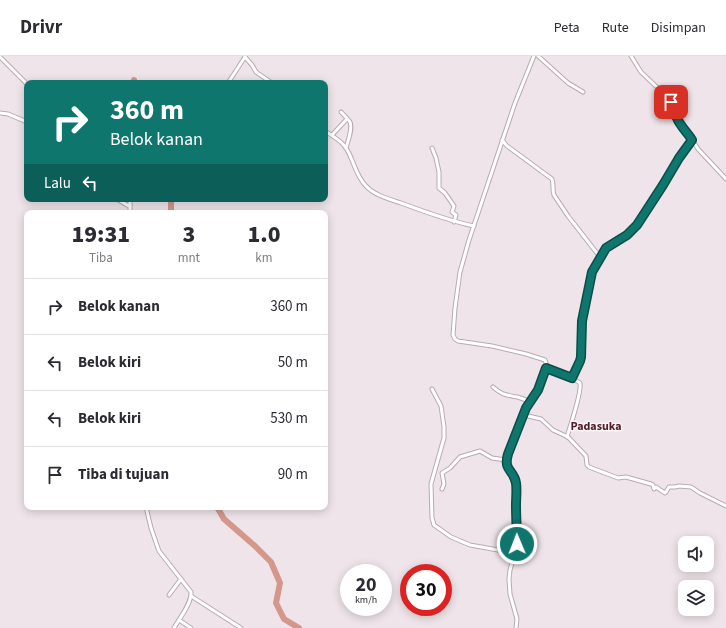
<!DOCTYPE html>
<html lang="id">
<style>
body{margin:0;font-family:"Source Sans 3",sans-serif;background:#f2f2f3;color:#2b2b33;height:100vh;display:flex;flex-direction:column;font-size:15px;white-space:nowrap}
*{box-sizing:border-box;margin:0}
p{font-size:13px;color:#7c7c81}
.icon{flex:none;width:22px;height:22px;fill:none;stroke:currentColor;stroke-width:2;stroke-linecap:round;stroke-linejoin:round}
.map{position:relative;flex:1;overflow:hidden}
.side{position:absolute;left:24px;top:154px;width:304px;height:300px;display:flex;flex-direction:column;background:#fff;border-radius:8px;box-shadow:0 2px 10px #0003}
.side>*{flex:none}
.top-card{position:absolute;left:24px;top:24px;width:304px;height:122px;border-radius:8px;box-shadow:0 2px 10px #0003;background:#0f766e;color:#fff;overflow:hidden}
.buttons{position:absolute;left:678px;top:480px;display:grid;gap:8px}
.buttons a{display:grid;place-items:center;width:36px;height:36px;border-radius:8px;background:#fff;box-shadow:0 2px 10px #0003;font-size:20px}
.speed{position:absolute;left:340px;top:508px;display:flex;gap:8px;font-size:20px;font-weight:700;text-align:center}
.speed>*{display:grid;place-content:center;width:52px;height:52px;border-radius:50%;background:#fff;box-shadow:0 2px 10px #0003;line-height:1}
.speed small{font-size:10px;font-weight:400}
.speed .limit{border:6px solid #d22;background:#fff;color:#111}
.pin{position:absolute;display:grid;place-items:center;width:34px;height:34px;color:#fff;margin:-17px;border-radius:8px;box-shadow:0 2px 6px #0006}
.me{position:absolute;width:44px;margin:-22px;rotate:359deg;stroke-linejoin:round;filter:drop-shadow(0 0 3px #0008)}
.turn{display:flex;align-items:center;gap:14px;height:84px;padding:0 20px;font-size:18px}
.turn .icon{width:52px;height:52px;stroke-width:2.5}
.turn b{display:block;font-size:28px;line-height:34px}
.then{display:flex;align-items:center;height:38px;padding:0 20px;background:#0003;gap:8px;font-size:15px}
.eta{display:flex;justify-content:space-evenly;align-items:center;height:68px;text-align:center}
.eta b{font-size:24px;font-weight:800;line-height:28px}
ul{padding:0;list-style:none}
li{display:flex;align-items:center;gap:12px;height:56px;padding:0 20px;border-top:1px solid #e1e1e2}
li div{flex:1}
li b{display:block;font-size:15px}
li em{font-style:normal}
header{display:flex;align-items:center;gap:24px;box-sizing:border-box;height:56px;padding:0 20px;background:#fff;border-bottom:1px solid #e1e1e2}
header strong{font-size:19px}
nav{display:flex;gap:22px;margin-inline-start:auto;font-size:14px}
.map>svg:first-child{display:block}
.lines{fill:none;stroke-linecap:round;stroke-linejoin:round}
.river{stroke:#d5968b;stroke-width:6}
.street-casing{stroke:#baaab0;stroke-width:5}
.street{stroke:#fff;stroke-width:3}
.route-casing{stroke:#0a4d48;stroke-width:10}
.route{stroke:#0f766e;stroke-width:7}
.labels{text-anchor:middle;stroke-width:3;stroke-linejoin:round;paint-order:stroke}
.quarter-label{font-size:12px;font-weight:bold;fill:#541d2b;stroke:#faf5f8}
</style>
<header>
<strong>Drivr</strong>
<nav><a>Peta</a><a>Rute</a><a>Disimpan</a></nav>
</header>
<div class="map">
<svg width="726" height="572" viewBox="0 0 726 572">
<rect width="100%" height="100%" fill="#eee4e9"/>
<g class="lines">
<g class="river">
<polyline points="133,27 134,24"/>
<polyline points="171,143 171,157"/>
<polyline points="217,451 224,463 255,490 271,506 280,527 276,547 284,563 299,572"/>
</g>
<g class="street-casing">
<g id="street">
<polyline points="538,0 568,27 583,36"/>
<polyline points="631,0 641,16 664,38 671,46 673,50 677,63 688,77 698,93 726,123"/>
<polyline points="0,1 27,28"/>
<polyline points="245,1 252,9 256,16 272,27"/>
<polyline points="228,27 245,1 245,0"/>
<path d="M341 56C344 59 348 63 350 66 353 73 348 84 346 92"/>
<polyline points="0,57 8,58 27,66"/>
<path d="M325 75C332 80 341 84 346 92 354 104 355 119 366 130 374 139 389 143 401 147 425 156 449 165 474 170"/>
<polyline points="332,79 347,63"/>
<path d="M502 84 507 90 552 123C554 129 552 134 554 139L568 160 600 201"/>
<polyline points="432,92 436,102 439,116 439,132 445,137 454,150 452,156 456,159 454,166"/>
<polyline points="117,143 127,149 130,150"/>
<polyline points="130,157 130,143"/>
<path d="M546 312 572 322 580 327C582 337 570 370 567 381"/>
<polyline points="572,322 580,303 582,265 592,216 604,193 627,179 637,169 663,129 679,102 692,84"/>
<path d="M493 331C502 339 506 339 517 341 522 342 526 344 530 346"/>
<polyline points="432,333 441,350 444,371 444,382 431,428 432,462 434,469 451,481 470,489 515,497"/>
<polyline points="524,359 541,363 553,374 568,381 586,400 587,409 589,411 618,422 626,421 651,428 653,429 654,433 656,431 665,437 666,436 669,431 675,431 679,430 691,431 700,437 726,450"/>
<polyline points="442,433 444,428 442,417 450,412 460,401 480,395 492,402 506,404"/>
<path d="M146 451 151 472 159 495 191 536C192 547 179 563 174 572"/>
<polyline points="169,539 181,523"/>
<polyline points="191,540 241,572"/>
<polyline points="179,564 191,572"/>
<polyline points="516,572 517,563 510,538 509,523 510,514 517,488 516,451 517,429 515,422 507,411 506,404 527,352 538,334 546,312 546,307 545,304 526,298 492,290 458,285 455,283 453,279 455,252 460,216 469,184 515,47 534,0"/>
</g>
</g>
<use href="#street" class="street"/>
</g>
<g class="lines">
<g class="route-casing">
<path id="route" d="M517 488C517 475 516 462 516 449 516 442 517 434 516 427 514 414 503 415 508 398L526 352 538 334 546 312 572 322 580 305 581 301 582 265 592 216 606 192 627 179 637 169 663 129 679 102 692 84C688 77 680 70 677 62 674 56 674 51 671 46"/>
</g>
<use href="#route" class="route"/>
</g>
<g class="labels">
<g class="quarter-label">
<text x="596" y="374">Padasuka</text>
</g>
</g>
</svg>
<div class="buttons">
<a><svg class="icon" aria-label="sound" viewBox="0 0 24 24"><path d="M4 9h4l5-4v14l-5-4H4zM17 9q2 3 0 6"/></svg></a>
<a><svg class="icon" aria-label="layers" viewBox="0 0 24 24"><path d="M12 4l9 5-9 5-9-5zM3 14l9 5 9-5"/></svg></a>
</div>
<div class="speed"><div>20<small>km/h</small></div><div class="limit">30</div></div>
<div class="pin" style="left:671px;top:46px;background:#d93025"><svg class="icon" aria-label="arrive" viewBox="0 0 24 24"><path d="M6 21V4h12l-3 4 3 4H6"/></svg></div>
<svg class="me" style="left:517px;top:488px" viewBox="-20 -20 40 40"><circle r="17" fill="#0f766e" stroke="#fff" stroke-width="3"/><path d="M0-11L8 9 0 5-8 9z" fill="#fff"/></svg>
<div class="top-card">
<div class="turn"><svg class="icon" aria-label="right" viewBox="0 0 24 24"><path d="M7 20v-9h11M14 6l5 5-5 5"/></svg><div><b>360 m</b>Belok kanan</div></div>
<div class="then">Lalu<svg class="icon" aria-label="left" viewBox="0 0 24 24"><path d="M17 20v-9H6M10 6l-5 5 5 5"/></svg></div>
</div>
<section class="side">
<div class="eta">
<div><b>19:31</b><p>Tiba</p></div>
<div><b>3</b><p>mnt</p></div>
<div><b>1.0</b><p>km</p></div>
</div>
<ul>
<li><svg class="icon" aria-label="right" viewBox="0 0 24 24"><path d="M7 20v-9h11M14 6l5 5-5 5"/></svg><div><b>Belok kanan</b></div><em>360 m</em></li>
<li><svg class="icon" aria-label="left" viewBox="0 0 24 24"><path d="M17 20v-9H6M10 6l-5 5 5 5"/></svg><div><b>Belok kiri</b></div><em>50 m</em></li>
<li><svg class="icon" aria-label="left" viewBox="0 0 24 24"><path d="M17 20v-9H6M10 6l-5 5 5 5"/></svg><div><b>Belok kiri</b></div><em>530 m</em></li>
<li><svg class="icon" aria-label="arrive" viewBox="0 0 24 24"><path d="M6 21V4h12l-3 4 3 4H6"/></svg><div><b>Tiba di tujuan</b></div><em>90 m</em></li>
</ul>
</section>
</div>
